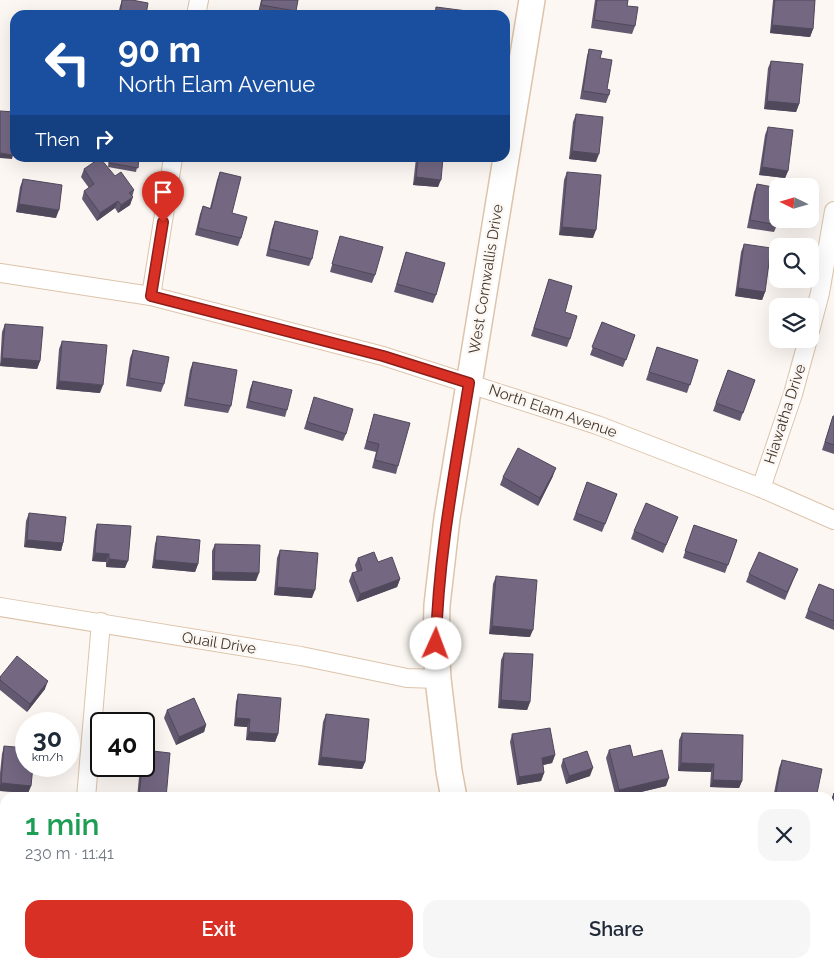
<!DOCTYPE html>
<meta charset="utf-8">
<style>
body{margin:0;font-family:Raleway,sans-serif;background:#f6f6f7;color:#1f2937;height:100vh;display:flex;flex-direction:column;font-size:19px;white-space:nowrap}
*{box-sizing:border-box;margin:0}
p{font-size:16px;color:#747a83}
.icon{flex:none;width:28px;height:28px;fill:none;stroke:currentColor;stroke-width:2;stroke-linecap:round;stroke-linejoin:round}
.map{position:relative;flex:1;overflow:hidden}
.side{position:absolute;left:0px;top:792px;width:835px;height:176px;display:flex;flex-direction:column;background:#fff;border-radius:15px 15px 0 0;box-shadow:0 5px 20px #0002}
.side>*{flex:none}
.banner{position:absolute;left:10px;top:10px;width:500px;height:152px;border-radius:15px;box-shadow:0 5px 20px #0002;background:#1a4fa0;color:#fff;overflow:hidden}
.needle{width:32px;rotate:275deg}
.fabs{position:absolute;left:769px;top:178px;display:grid;gap:10px}
.fabs a{display:grid;place-items:center;width:50px;height:50px;border-radius:10px;background:#fff;box-shadow:0 5px 20px #0002;font-size:25px}
.speed{position:absolute;left:15px;top:712px;display:flex;gap:10px;font-size:25px;font-weight:700;text-align:center}
.speed>*{display:grid;place-content:center;width:65px;height:65px;border-radius:50%;background:#fff;box-shadow:0 5px 20px #0002;line-height:1}
.speed small{font-size:12px;font-weight:400}
.speed .limit{border:2px solid #111;border-radius:8px;background:#fff;color:#111}
.pin{position:absolute;display:grid;place-items:center;width:42px;height:42px;color:#fff;margin:-51px -21px;border-radius:50% 50% 50% 0;rotate:-45deg;box-shadow:0 0 5px #0007}
.pin .icon{rotate:45deg}
.me{position:absolute;width:55px;margin:-28px;rotate:2deg;stroke-linejoin:round;filter:drop-shadow(0 0 4px #0008)}
.turn{display:flex;align-items:center;gap:18px;height:105px;padding:0 25px;font-size:22px}
.turn .icon{width:65px;height:65px;stroke-width:2.5}
.turn b{display:block;font-size:35px;line-height:42px}
.then{display:flex;align-items:center;height:48px;padding:0 25px;background:#0003;gap:10px;font-size:19px}
.round{display:grid;place-items:center;flex:none;width:52px;height:52px;border-radius:15px;background:#f6f6f7}
.summary{display:flex;align-items:center;justify-content:space-between;height:85px;padding:0 25px}
h1{font-size:30px;font-weight:600;line-height:38px;color:#1e9e55}
.cta{display:flex;gap:10px;margin-top:auto;padding:10px 25px}
.cta a{flex:1;height:58px;border-radius:15px;background:#d93025;color:#fff;font-size:20px;font-weight:600;line-height:58px;text-align:center}
.cta a+a{background:#f6f6f7;color:#1f2937}
.map>svg:first-child{display:block}
.lines{fill:none;stroke-linecap:round;stroke-linejoin:round}
.street-casing{stroke:#ddc4ab;stroke-width:20}
.secondary-casing{stroke:#ddc4ab;stroke-width:28}
.street{stroke:#fff;stroke-width:18}
.secondary{stroke:#fff;stroke-width:25}
.wall{fill:#635970}
.shaded-wall{fill:#50485b}
.building{fill:#736782;stroke:#50485b}
.route-casing{stroke:#8d1f18;stroke-width:12}
.route{stroke:#d93025;stroke-width:9}
.labels{text-anchor:middle;stroke-width:5;stroke-linejoin:round;paint-order:stroke}
.street-label{font-size:15px;fill:#41372d;stroke:#fcf7f2}
</style>
<div class="map">
<svg width="834" height="968" viewBox="0 0 834 968">
<rect width="100%" height="100%" fill="#fcf7f2"/>
<g class="lines">
<g class="street-casing">
<g id="street">
<polyline points="196,15 199,0"/>
<polyline points="0,273 151,296 383,356 597,425 761,488 834,520"/>
<polyline points="151,296 173,158"/>
<polyline points="810,331 820,293 834,211"/>
<polyline points="761,488 793,394 808,339"/>
<polyline points="0,607 301,656 407,678 438,679"/>
<polyline points="86,798 101,622"/>
<polyline points="830,865 834,867"/>
<polyline points="83,964 83,968"/>
</g>
</g>
<g class="secondary-casing">
<g id="secondary">
<polyline points="454,798 449,771 438,679 436,644 437,605 447,518 532,0"/>
<polyline points="514,964 516,968"/>
</g>
</g>
<use href="#street" class="street"/>
<use href="#secondary" class="secondary"/>
</g>
<g class="wall">
<polygon points="122,0 146,15 118,15 120,6"/>
<polygon points="261,0 298,0 294,15 271,15 258,13"/>
<polygon points="595,0 628,0 627,6 635,26 632,34 591,28"/>
<polygon points="773,0 815,0 813,29 810,37 770,33"/>
<polygon points="589,49 600,58 607,89 609,95 606,103 580,99 587,56"/>
<polygon points="771,61 799,104 796,112 764,109 768,68"/>
<polygon points="576,114 596,162 569,159 573,122"/>
<polygon points="768,127 788,171 785,178 759,175 765,135"/>
<polygon points="109,158 139,158 136,172 108,167"/>
<polygon points="416,158 443,158 438,187 413,185"/>
<polygon points="84,169 115,176 134,190 130,205 118,213 115,208 97,221 82,199 84,191 89,188 81,177"/>
<polygon points="220,172 232,213 241,238 238,246 195,235 200,214 203,206 210,208 217,180"/>
<polygon points="567,172 593,238 559,235 564,180"/>
<polygon points="23,179 56,218 16,212 20,187"/>
<polygon points="757,184 777,225 774,232 747,228 754,192"/>
<polygon points="275,221 312,259 309,266 266,256 272,229"/>
<polygon points="340,236 375,275 372,283 330,272"/>
<polygon points="744,244 765,292 762,300 735,296 741,252"/>
<polygon points="406,252 436,295 433,303 394,292"/>
<polygon points="549,279 565,312 570,339 567,347 531,336"/>
<polygon points="602,322 635,335 623,367 590,355"/>
<polygon points="5,324 40,361 37,369 0,366 2,332"/>
<polygon points="62,341 100,393 56,389 59,349"/>
<polygon points="657,347 698,360 687,393 646,380"/>
<polygon points="133,350 164,384 161,392 126,386 130,358"/>
<polygon points="193,362 231,406 228,413 184,406 190,370"/>
<polygon points="728,370 755,380 740,421 713,411"/>
<polygon points="253,381 287,410 285,417 246,408 250,389"/>
<polygon points="314,397 346,434 343,441 304,429"/>
<polygon points="374,414 398,466 396,474 372,468 376,452 364,449"/>
<polygon points="833,416 834,416 834,454 822,450"/>
<polygon points="553,476 538,506 500,485 503,477"/>
<polygon points="587,482 617,494 602,532 573,520"/>
<polygon points="29,513 63,543 61,551 24,547 26,521"/>
<polygon points="678,517 663,553 631,539 634,531"/>
<polygon points="97,524 125,568 106,567 106,562 92,561 95,531"/>
<polygon points="694,525 737,540 725,573 683,558"/>
<polygon points="157,536 198,564 195,572 152,568 155,544"/>
<polygon points="215,544 256,581 212,580 212,551"/>
<polygon points="280,550 312,598 274,595 277,558"/>
<polygon points="358,558 378,562 400,579 397,587 357,602 349,581 352,573 357,572 355,565"/>
<polygon points="798,569 785,600 746,582 749,574"/>
<polygon points="496,576 530,637 489,634 493,584"/>
<polygon points="834,590 834,630 805,618 808,610"/>
<polygon points="504,653 530,702 527,710 498,708 501,660"/>
<polygon points="0,677 45,689 27,712 0,690"/>
<polygon points="238,694 278,734 275,742 246,740 247,727 234,726 236,702"/>
<polygon points="167,710 206,725 204,732 176,745 164,718"/>
<polygon points="326,714 365,762 362,769 318,765 323,722"/>
<polygon points="682,733 742,781 739,788 710,787 711,772 678,771 679,740"/>
<polygon points="512,734 555,755 552,763 543,765 544,773 541,781 517,785 510,742"/>
<polygon points="4,746 31,786 28,793 0,791 0,773 2,754"/>
<polygon points="609,750 633,757 666,786 616,798 606,758"/>
<polygon points="563,759 590,776 566,784 561,766"/>
<polygon points="782,760 816,798 773,798 779,768"/>
<polygon points="140,766 144,766 166,798 137,798"/>
<polygon points="834,793 834,815 830,813 830,803"/>
<rect x="139" y="964" width="45" height="4"/>
<polygon points="584,964 621,964 619,968 586,968"/>
</g>
<g class="shaded-wall">
<polygon points="772,25 813,29 810,37 770,33"/>
<polygon points="767,101 799,104 796,112 764,109"/>
<polygon points="572,151 599,154 596,162 569,159"/>
<polygon points="0,153 13,155 12,159 0,158"/>
<polygon points="762,167 788,171 785,178 759,175"/>
<polygon points="416,177 441,180 438,187 413,185"/>
<polygon points="133,197 130,205 118,213 121,205"/>
<polygon points="118,201 115,208 97,221 100,213"/>
<polygon points="19,204 59,210 56,218 16,212"/>
<polygon points="562,227 596,230 593,238 559,235"/>
<polygon points="738,288 765,292 762,300 735,296"/>
<polygon points="2,358 40,361 37,369 0,366"/>
<polygon points="59,381 103,385 100,393 56,389"/>
<polygon points="556,468 553,476 538,506 540,498"/>
<polygon points="27,540 63,543 61,551 24,547"/>
<polygon points="95,553 109,554 106,562 92,561"/>
<polygon points="109,559 128,561 125,568 106,567"/>
<polygon points="155,560 198,564 195,572 152,568"/>
<polygon points="214,572 259,573 256,581 212,580"/>
<polygon points="400,579 397,587 357,602 360,594"/>
<polygon points="277,587 315,590 312,598 274,595"/>
<polygon points="492,626 533,630 530,637 489,634"/>
<polygon points="48,681 45,689 27,712 30,704"/>
<polygon points="501,700 530,702 527,710 498,708"/>
<polygon points="236,718 250,719 247,727 234,726"/>
<polygon points="206,725 204,732 176,745 179,737"/>
<polygon points="249,732 278,734 275,742 246,740"/>
<polygon points="555,755 552,763 539,766 542,758"/>
<polygon points="321,757 365,762 362,769 318,765"/>
<polygon points="681,763 714,764 711,772 678,771"/>
<polygon points="593,768 590,776 566,784 569,776"/>
<polygon points="544,773 541,781 517,785 519,777"/>
<polygon points="669,778 666,786 616,798 619,790"/>
<polygon points="713,780 742,781 739,788 710,787"/>
<polygon points="1,783 31,786 28,793 0,791 0,786"/>
<rect x="0" y="846" width="5" height="8"/>
<polygon points="0,923 5,923 5,927 4,931 0,931"/>
<polygon points="620,964 621,964 619,968 612,968"/>
</g>
<g class="building">
<polygon points="122,0 132,0 148,3 146,15 120,15"/>
<polygon points="262,0 298,0 296,11 261,5"/>
<polygon points="597,0 628,0 627,6 638,7 635,26 594,20"/>
<polygon points="775,0 815,0 813,29 772,25"/>
<polygon points="436,7 467,11 467,15 435,15"/>
<polygon points="589,49 602,51 600,58 612,60 607,89 610,90 609,95 583,91"/>
<polygon points="771,61 803,64 799,104 767,101"/>
<polygon points="0,111 15,112 15,142 13,155 0,153"/>
<polygon points="576,114 603,117 599,154 572,151"/>
<polygon points="768,127 793,130 788,171 762,167"/>
<polygon points="100,158 115,176 121,172 134,190 129,193 133,197 121,205 118,201 100,213 84,191 94,184 84,169"/>
<polygon points="110,158 139,158 138,168 109,163"/>
<polygon points="418,158 443,158 441,180 416,177"/>
<polygon points="220,172 241,177 232,213 247,217 241,238 198,228 203,206 211,209"/>
<polygon points="567,172 601,175 596,230 562,227"/>
<polygon points="23,179 62,185 59,210 19,204"/>
<polygon points="757,184 778,188 778,219 777,225 750,220"/>
<polygon points="275,221 318,231 312,259 269,249"/>
<polygon points="340,236 383,247 375,275 332,264"/>
<polygon points="744,244 771,248 765,292 738,288"/>
<polygon points="406,252 445,263 436,295 397,284"/>
<polygon points="549,279 572,286 565,312 577,316 570,339 534,328"/>
<polygon points="602,322 635,335 626,360 592,347"/>
<polygon points="5,324 43,327 40,361 2,358"/>
<polygon points="62,341 107,345 103,385 59,381"/>
<polygon points="657,347 698,360 690,385 649,372"/>
<polygon points="133,350 169,357 164,384 129,378"/>
<polygon points="193,362 237,370 231,406 187,398"/>
<polygon points="728,370 755,380 743,413 716,403"/>
<polygon points="253,381 292,390 287,410 249,401"/>
<polygon points="314,397 353,409 346,434 307,422"/>
<polygon points="374,414 410,423 398,466 375,460 379,444 367,441"/>
<polygon points="833,416 834,416 834,445 825,442"/>
<polygon points="518,448 556,468 540,498 503,477"/>
<polygon points="587,482 617,494 605,524 576,513"/>
<polygon points="646,503 678,517 666,545 634,531"/>
<polygon points="29,513 66,517 63,543 27,540"/>
<polygon points="97,524 131,526 128,561 109,559 109,554 95,553"/>
<polygon points="694,525 737,540 728,565 685,551"/>
<polygon points="157,536 200,540 198,564 155,560"/>
<polygon points="215,544 260,545 259,573 214,572"/>
<polygon points="280,550 318,553 315,590 277,587"/>
<polygon points="374,552 378,562 392,557 400,579 360,594 352,573 362,570 358,558"/>
<polygon points="759,552 798,569 787,592 749,574"/>
<polygon points="496,576 537,580 533,630 492,626"/>
<polygon points="819,584 834,590 834,621 808,610"/>
<polygon points="504,653 533,654 530,702 501,700"/>
<polygon points="17,656 48,681 30,704 0,680 0,677"/>
<polygon points="238,694 281,698 278,734 249,732 250,719 236,718"/>
<polygon points="194,698 206,725 179,737 167,710"/>
<polygon points="326,714 369,719 365,762 321,757"/>
<polygon points="550,728 555,755 542,758 544,773 519,777 512,734"/>
<polygon points="682,733 743,735 742,781 713,780 714,764 681,763"/>
<polygon points="630,745 633,757 662,750 669,778 619,790 609,750"/>
<polygon points="4,746 26,748 26,766 33,766 31,786 1,783"/>
<polygon points="144,750 170,753 166,798 139,798 142,766 144,766"/>
<polygon points="587,751 593,768 569,776 563,759"/>
<polygon points="782,760 822,769 816,798 801,798 776,792"/>
<polygon points="548,793 551,798 541,798"/>
<polygon points="834,793 834,806 830,805"/>
<rect x="0" y="809" width="5" height="37"/>
<rect x="0" y="872" width="5" height="51"/>
<polygon points="830,920 834,922 834,942 830,951"/>
<rect x="142" y="964" width="42" height="4"/>
<polygon points="430,964 437,964 440,968 422,968"/>
<polygon points="591,964 620,964 612,968 593,968"/>
</g>
<g class="lines">
<g class="route-casing">
<path id="route" d="M163 222 151 296 383 356 469 383C455 470 438 556 436 644"/>
</g>
<use href="#route" class="route"/>
</g>
<g class="labels">
<g class="street-label">
<text transform="translate(486 279) rotate(-81)" y="5">West Cornwallis Drive</text>
<text transform="translate(553 411) rotate(19)" y="5">North Elam Avenue</text>
<text transform="translate(785 414) rotate(-72)" y="5">Hiawatha Drive</text>
<text transform="translate(219 643) rotate(9)" y="5">Quail Drive</text>
</g>
</g>
</svg>
<div class="fabs">
<a><svg class="needle" viewBox="-14 -14 28 28"><path d="M0-13l5 13h-10z" fill="#e53935"/><path d="M0 13l5-13h-10z" fill="#747a83"/></svg></a>
<a><svg class="icon" aria-label="search" viewBox="0 0 24 24"><circle cx="10" cy="10" r="6"/><path d="M15 15l6 6"/></svg></a>
<a><svg class="icon" aria-label="layers" viewBox="0 0 24 24"><path d="M12 4l9 5-9 5-9-5zM3 14l9 5 9-5"/></svg></a>
</div>
<div class="speed"><div>30<small>km/h</small></div><div class="limit">40</div></div>
<div class="pin" style="left:163px;top:222px;background:#d93025"><svg class="icon" aria-label="arrive" viewBox="0 0 24 24"><path d="M6 21V4h12l-3 4 3 4H6"/></svg></div>
<svg class="me" style="left:436px;top:644px" viewBox="-20 -20 40 40"><circle r="19" fill="#fff"/><path d="M0-13L10 11 0 6-10 11z" fill="#d93025"/></svg>
<div class="banner">
<div class="turn"><svg class="icon" aria-label="left" viewBox="0 0 24 24"><path d="M17 20v-9H6M10 6l-5 5 5 5"/></svg><div><b>90 m</b>North Elam Avenue</div></div>
<div class="then">Then<svg class="icon" aria-label="right" viewBox="0 0 24 24"><path d="M7 20v-9h11M14 6l5 5-5 5"/></svg></div>
</div>
<section class="side">
<div class="summary"><div><h1>1 min</h1><p>230 m · 11:41</p></div><a class="round"><svg class="icon" aria-label="close" viewBox="0 0 24 24"><path d="M6 6l12 12M18 6L6 18"/></svg></a></div>
<div class="cta"><a>Exit</a><a>Share</a></div>
</section>
</div>
